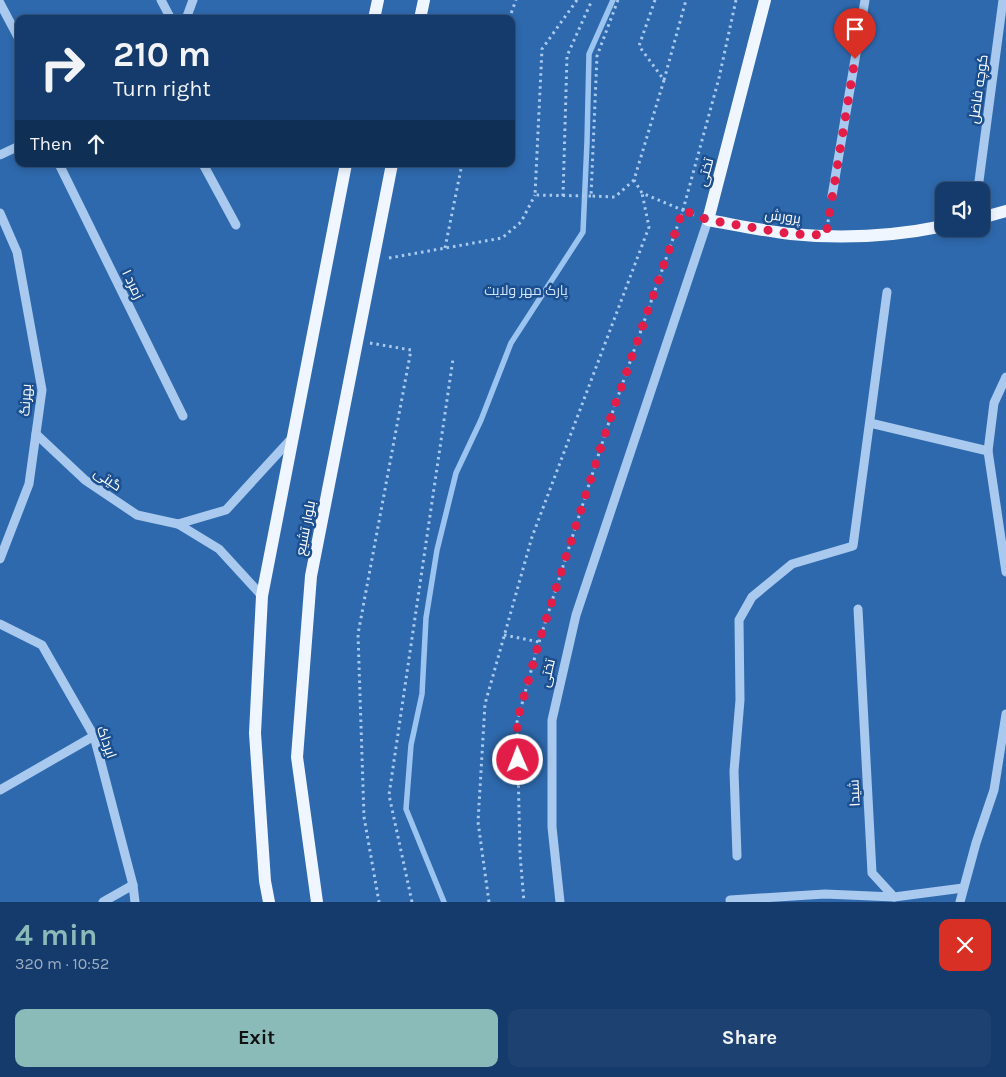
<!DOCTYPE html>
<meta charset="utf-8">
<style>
body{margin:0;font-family:Karla,Cairo,sans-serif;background:#1d4271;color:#f1f3f6;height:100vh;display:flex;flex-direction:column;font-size:19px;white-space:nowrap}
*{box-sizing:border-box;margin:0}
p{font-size:16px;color:#9dadc1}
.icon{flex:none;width:28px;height:28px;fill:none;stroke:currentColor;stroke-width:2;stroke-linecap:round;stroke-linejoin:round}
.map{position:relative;height:902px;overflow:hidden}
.panel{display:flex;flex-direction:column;background:#143b6b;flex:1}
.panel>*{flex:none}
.hud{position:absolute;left:15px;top:15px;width:500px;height:152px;border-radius:10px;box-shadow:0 2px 8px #0003,0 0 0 1px #33557e;background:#143b6b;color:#f1f3f6;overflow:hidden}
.tools{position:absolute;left:935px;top:182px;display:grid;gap:10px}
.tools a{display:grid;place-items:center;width:55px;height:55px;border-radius:10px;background:#143b6b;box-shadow:0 2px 8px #0003,0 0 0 1px #33557e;font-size:25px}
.pin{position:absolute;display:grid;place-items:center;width:42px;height:42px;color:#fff;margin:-51px -21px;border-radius:50% 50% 50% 0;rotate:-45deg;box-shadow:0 0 5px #0007}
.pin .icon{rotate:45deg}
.me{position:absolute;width:55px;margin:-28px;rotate:359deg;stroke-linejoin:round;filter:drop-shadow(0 0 4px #0008)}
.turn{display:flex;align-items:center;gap:18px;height:105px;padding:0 15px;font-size:22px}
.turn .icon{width:65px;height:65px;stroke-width:2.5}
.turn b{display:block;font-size:35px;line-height:42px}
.then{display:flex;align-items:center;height:48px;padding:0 15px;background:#0003;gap:10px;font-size:19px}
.round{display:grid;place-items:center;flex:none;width:52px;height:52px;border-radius:10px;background:#1d4271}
.summary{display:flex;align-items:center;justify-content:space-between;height:85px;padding:0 15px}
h1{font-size:30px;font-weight:700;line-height:38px;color:#8bbbb9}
.button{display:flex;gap:10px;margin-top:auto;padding:10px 15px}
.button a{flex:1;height:58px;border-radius:10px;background:#8bbbb9;color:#111;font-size:20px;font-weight:700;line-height:58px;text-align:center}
.button a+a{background:#1d4271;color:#f1f3f6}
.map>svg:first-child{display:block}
.green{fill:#2e69ad;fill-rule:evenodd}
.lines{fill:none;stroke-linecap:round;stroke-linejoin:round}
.stream{stroke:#9cc4f0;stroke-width:5.5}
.path{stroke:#a9c9ee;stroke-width:3;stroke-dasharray:2.5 4;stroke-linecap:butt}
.minor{stroke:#a9c9ee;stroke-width:9}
.major{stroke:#f0f6ff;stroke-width:12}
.route{stroke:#e11d48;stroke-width:9;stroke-dasharray:0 16.2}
.labels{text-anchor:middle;stroke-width:5;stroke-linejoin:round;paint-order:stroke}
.street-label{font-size:14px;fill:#fff;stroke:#1b4f8f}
.park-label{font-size:14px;fill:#cfe3fa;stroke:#1b4f8f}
</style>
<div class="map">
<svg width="1006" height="902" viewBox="0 0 1006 902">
<rect width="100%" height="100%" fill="#1b4f8f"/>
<path class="green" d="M0 0H1006V902H0ZM19 19H511V164H19ZM944 191H981V229H944Z"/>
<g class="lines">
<polyline class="stream" points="444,902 406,809 411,745 422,694 426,618 437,550 456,473 481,420 511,343 583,232 587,142 589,54 613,0"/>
<g class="path">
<polyline points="577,0 542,49 535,195 591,196"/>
<polyline points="618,0 597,56 591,196 615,197 634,180"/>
<polyline points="655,0 639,46 664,80 634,180 642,193 694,215"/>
<polyline points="509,19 516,0"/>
<polyline points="664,80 686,0"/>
<polyline points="563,196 567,56 592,0"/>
<polyline points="828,222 830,209"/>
<polyline points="445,248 462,164"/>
<polyline points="389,258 502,238 521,222 535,195"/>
<polyline points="370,343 411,350 358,634 364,817 379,902"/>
<polyline points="504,635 539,642 517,722 520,854 524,902"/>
<polyline points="539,642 607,428 683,210 719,78 736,0"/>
<polyline points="412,902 389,795 453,359"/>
<polyline points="489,902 478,822 485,704 532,537 649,227 642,193"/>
</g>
<g class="minor">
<polyline points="161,0 171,19"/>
<polyline points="0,3 19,39"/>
<polyline points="186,19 193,0"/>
<polyline points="0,155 19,146"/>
<polyline points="59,164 183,416"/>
<polyline points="203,164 236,225"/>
<polyline points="979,181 1003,0"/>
<polyline points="832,196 865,0"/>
<polyline points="0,213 17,252 42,390 29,484 0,559"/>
<polyline points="1006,377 994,403 988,451 1006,572"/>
<polyline points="870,423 988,451"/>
<polyline points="36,434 85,480 137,515 178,524"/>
<polyline points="262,596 219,549 178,524 226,510 292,438"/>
<polyline points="858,609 872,873 894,897 963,888"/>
<polyline points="0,624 42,645 94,736 133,885 135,902"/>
<polyline points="0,790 94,736"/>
<polyline points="737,856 734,771 740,700 739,620 752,597 792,564 853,546 887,292"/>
<polyline points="730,900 825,894 894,897"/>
<polyline points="103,902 133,885"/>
<polyline points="560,902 552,827 552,720 576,615 708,220"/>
<polyline points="960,902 976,843 994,790 1006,714"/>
</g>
<g class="major">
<path d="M765 0 708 220C736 225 764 231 791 234 841 239 895 236 944 226"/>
<polyline points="374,19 378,0"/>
<polyline points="420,19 424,0"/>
<polyline points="981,218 1006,211"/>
<polyline points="269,902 265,881 255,733 262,596 346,164"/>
<polyline points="317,902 297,757 311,576 392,164"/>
</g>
</g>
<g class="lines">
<polyline class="route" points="518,760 517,722 539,642 607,428 683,210 708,220 791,234 826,235 855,59"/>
</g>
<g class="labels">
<g class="street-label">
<text transform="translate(978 89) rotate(-82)" y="5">کوچه فاضل</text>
<text transform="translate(705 172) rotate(-75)" y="5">تختی</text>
<text transform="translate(783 216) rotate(8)" y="5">پرورش</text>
<text transform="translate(133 284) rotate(64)" y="5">زمرد ۱</text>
<text transform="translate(25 400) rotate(-87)" y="5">بهرنگ</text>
<text transform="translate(108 479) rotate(34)" y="5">گیتی</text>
<text transform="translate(305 528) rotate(-79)" y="5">بلوار تشیع</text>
<text transform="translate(547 673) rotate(-77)" y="5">تختی</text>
<text transform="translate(107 742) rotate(71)" y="5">ایرداک</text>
<text transform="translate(854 793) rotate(-93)" y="5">شیدا</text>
</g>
<g class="park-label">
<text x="526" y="295">پارک مهر ولایت</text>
</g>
</g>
</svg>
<div class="tools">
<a><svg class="icon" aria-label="sound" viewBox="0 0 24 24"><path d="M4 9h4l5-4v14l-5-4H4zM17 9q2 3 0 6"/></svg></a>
</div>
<div class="pin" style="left:855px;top:59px;background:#d93025"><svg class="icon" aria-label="arrive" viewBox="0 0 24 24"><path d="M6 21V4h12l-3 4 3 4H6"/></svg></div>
<svg class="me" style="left:518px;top:760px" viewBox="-20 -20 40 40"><circle r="17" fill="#e11d48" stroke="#fff" stroke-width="3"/><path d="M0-11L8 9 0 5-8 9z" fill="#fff"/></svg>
<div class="hud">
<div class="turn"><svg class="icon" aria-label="right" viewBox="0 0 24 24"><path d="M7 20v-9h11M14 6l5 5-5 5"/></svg><div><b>210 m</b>Turn right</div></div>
<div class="then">Then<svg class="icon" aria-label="ahead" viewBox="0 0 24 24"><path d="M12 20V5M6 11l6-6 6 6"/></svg></div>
</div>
</div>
<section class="panel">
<div class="summary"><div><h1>4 min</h1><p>320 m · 10:52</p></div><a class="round" style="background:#d93025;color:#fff"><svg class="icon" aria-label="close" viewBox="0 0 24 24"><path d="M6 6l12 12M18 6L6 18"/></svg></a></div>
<div class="button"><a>Exit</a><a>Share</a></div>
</section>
